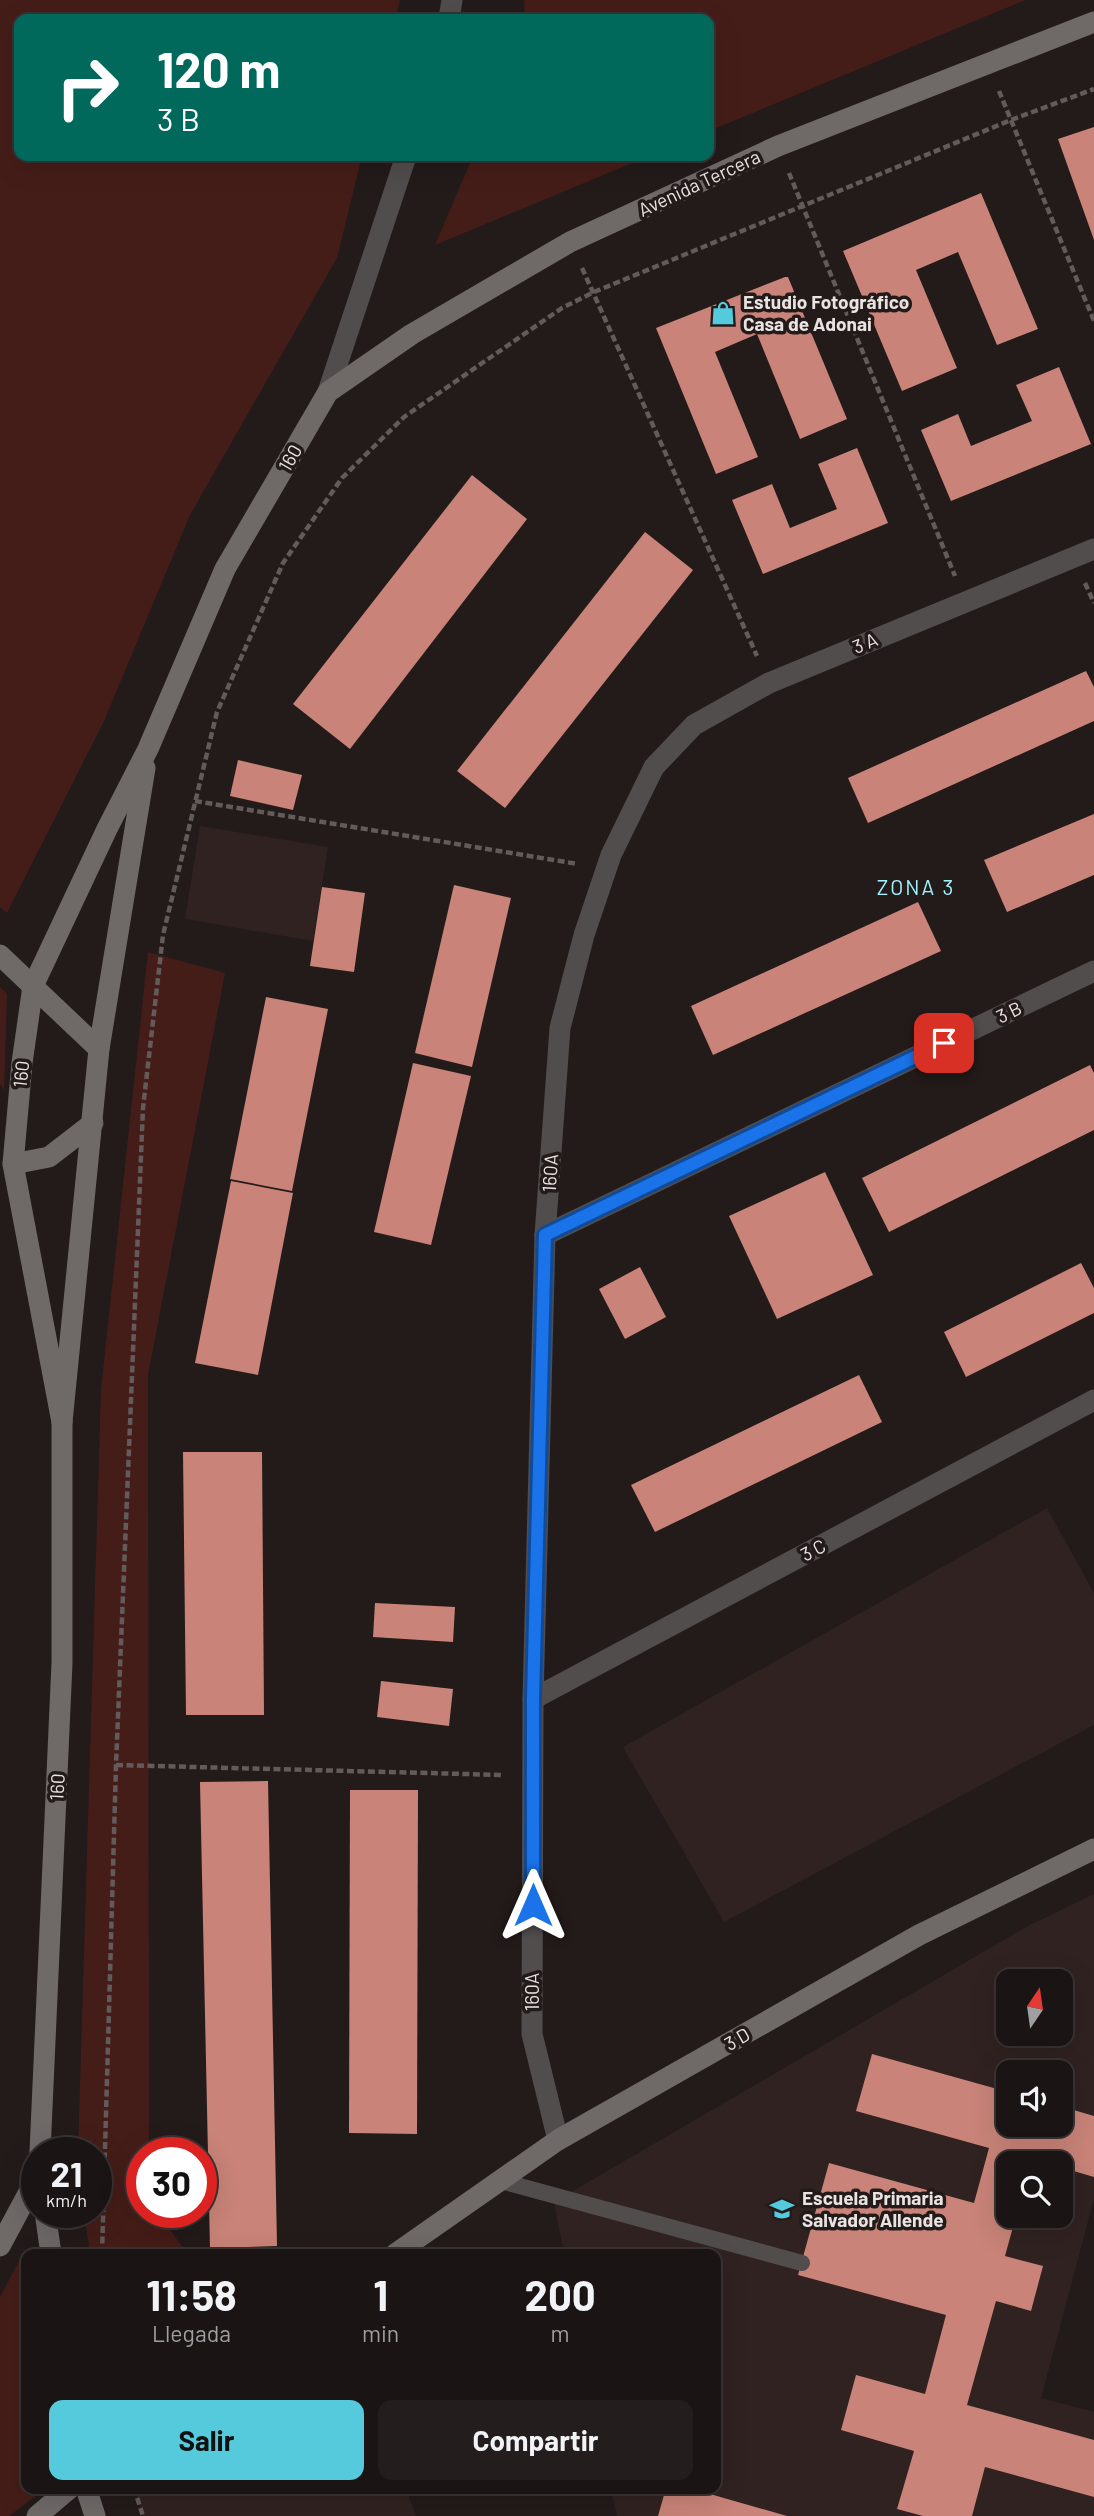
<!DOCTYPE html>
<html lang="es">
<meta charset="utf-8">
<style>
body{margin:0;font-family:Barlow,sans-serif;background:#231d1d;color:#f1f3f6;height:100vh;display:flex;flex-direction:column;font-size:26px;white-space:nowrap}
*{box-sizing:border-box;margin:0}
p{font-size:23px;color:#9f9ea0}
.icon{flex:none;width:38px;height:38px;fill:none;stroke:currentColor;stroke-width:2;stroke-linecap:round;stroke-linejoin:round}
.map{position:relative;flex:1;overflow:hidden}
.drawer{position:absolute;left:21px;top:2249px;width:700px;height:245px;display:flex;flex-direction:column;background:#1a1414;border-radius:14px;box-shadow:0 7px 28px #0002,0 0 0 2px #383334}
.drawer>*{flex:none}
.guide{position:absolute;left:14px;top:14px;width:700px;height:147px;border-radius:14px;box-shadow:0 7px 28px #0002,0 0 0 2px #383334;background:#00695c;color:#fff;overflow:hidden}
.needle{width:46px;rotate:13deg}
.controls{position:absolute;left:996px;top:1969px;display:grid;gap:14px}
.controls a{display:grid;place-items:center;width:77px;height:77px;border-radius:14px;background:#1a1414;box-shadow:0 7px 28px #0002,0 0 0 2px #383334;font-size:35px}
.speed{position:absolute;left:21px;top:2137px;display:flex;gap:14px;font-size:35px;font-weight:700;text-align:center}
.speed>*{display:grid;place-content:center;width:91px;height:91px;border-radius:50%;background:#1a1414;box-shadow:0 7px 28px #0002,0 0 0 2px #383334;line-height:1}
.speed small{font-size:18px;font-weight:400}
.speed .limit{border:10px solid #d22;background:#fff;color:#111}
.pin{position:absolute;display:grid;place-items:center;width:60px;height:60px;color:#fff;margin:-30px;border-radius:14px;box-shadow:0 4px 10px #0006}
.me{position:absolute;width:77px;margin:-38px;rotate:0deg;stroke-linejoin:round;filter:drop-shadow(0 0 5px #0008)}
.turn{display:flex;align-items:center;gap:24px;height:147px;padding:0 28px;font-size:32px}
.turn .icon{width:91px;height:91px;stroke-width:2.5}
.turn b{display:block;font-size:49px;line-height:60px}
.eta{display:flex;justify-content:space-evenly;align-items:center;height:119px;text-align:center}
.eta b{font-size:42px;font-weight:700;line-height:49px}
.button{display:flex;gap:14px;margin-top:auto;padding:14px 28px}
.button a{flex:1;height:80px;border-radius:14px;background:#54cadc;color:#111;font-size:28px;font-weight:700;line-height:80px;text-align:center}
.button a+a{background:#231d1d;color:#f1f3f6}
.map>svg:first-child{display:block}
.built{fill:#302220;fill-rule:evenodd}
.green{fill:#451d18}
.building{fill:#c98378}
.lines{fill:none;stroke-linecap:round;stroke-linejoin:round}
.path{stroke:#625b5a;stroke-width:4.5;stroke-dasharray:7 3.5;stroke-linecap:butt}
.lane{stroke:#524d4d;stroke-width:16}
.street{stroke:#524d4d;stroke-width:21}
.secondary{stroke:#6f6968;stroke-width:21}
.route-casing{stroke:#114b97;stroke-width:18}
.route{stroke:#1a73e8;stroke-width:12}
.labels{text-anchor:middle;stroke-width:7;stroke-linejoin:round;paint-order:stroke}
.street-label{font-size:19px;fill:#e9e3e2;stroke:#231b1a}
.poi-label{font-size:19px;font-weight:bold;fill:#e9e3e2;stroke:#231b1a;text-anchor:start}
.neighbourhood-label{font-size:21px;letter-spacing:2px;fill:#a2f2ff;stroke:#231b1a}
</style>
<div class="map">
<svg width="1094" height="2516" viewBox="0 0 1094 2516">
<rect width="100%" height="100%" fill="#231b1a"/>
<g class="built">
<polygon points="200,826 328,847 313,941 185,919"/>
<polygon points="1047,1508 1094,1593 1094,1725 724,1922 623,1747"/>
<path d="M1094 1894V2199L1041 2398 1094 2412V2516H617L611 2489 716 2488V2254H564L554 2202 1028 1926ZM1008 1981H1060V2034H1008ZM1008 2072H1060V2124H1008ZM1008 2163H1060V2216H1008Z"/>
<polygon points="151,2488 406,2489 416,2516 143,2516 136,2494"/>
</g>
<g class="green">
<polygon points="0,0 400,0 395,19 19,19 19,156 362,156 337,258 190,515 104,721 7,913 0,907"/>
<polygon points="524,0 1025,0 709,131 709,19 525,19"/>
<polygon points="473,156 649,156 435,245"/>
<polygon points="148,952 225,973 148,1375 149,2152 142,2152 142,2212 158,2212 187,2254 90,2254 84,2212 96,2212 96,2152 78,2152 101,1390"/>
<polygon points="0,987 7,994 4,1090 0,1083"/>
<polygon points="25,2250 26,2488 45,2489 9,2516 0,2516 0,2297"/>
</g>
<g class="building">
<polygon points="1094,127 1094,240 1058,139"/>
<polygon points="981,193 1038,329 997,345 958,252 916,270 957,368 902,391 843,251"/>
<polygon points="785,277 788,277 847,419 800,439 757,334 715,352 758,457 716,474 656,328"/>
<polygon points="1059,367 1091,444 951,501 921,430 958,414 971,446 1032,421 1016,385"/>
<polygon points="857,448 888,523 763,574 732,500 772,484 790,528 837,509 818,464"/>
<polygon points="472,475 527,519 350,749 293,704"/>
<polygon points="645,532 693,570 505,808 457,771"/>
<polygon points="1086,671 1094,687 1094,721 868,823 848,778"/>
<polygon points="238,760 302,775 293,810 230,796"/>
<polygon points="1094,814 1094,875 1007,912 984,860"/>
<polygon points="454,885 511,898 472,1067 415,1053"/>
<polygon points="322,887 365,893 354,972 310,966"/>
<polygon points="918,902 941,951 713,1055 691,1006"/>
<polygon points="266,997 328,1009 292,1191 230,1179"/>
<polygon points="413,1063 471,1076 431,1245 374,1232"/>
<polygon points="1090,1065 1094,1073 1094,1130 889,1232 862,1178"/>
<polygon points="825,1172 873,1275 777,1319 729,1216"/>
<polygon points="231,1181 293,1193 258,1375 195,1363"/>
<polygon points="1081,1263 1094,1288 1094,1313 966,1377 944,1332"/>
<polygon points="640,1267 666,1317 625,1339 599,1289"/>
<polygon points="859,1375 882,1422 655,1532 631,1485"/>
<polygon points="183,1452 262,1452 264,1715 186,1715"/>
<polygon points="375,1603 455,1607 453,1642 373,1637"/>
<polygon points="381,1681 453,1689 449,1726 377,1717"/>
<polygon points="268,1781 277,2246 210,2248 200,1782"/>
<polygon points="350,1790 418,1790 417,2134 349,2133"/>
<polygon points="872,2054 1008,2092 1008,2124 1060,2124 1060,2106 1094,2116 1094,2177 1060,2167 1060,2163 1045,2163 1032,2159 1031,2163 1008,2163 1008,2216 1016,2216 1005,2256 1043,2266 1031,2311 996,2301 967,2405 1094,2440 1094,2497 985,2467 972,2516 923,2516 897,2509 914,2451 841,2430 856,2375 925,2394 946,2315 798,2275 829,2163 974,2203 989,2148 856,2111"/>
<polygon points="666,2488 689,2488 787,2516 658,2516"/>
</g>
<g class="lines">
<g class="path">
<polyline points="999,91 1094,321"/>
<polyline points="789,173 955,576"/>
<polyline points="582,268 757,656"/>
<polyline points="1085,583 1094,603"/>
<polyline points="195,801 578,864"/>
<polyline points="116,1765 504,1775"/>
<polyline points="102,2254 116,1765 143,1108 163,935 217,712 283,563 342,478 404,417 562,308 594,292 1011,120 1094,89"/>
<polyline points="134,2488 143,2516"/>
</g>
<polyline class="lane" points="501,2181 802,2263"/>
<g class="street">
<polyline points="449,19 452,0"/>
<polyline points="328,392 406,156"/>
<polyline points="545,1235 1094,971"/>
<polyline points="533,1699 1094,1400"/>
<polyline points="558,2140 532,2034 533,1699 545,1235 560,1028 584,935 611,855 654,767 694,725 769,683 1094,549"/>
</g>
<g class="secondary">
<polyline points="0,955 99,1049"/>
<polyline points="13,1164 49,1157 93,1123"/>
<polyline points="62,1422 13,1164 22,1063 33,986 107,829 148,749 225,569 328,392 412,334 570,242 778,146 1094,22"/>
<polyline points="40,2152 62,1663 62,1422 99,1049 145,768"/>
<polyline points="45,2212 51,2254"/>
<polyline points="0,2246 37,2177"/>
<polyline points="395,2254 558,2140 919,1935 1094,1849"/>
<polyline points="86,2488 95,2516"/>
<polyline points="37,2516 70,2488"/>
</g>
</g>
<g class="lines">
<g class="route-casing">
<polyline id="route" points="533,1905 533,1699 545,1235 944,1043"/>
</g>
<use href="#route" class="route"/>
</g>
<defs>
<g id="shop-bare" transform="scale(1.89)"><path d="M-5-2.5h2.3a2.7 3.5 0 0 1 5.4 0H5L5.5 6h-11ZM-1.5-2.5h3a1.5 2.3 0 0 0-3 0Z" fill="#54cadc" stroke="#231b1a" stroke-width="2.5" paint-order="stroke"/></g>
<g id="school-bare" transform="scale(1.89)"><path d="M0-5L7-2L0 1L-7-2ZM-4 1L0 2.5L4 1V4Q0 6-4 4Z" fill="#54cadc" stroke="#231b1a" stroke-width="2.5" paint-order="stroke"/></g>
</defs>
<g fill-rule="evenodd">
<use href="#shop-bare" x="723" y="313"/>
<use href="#school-bare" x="782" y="2209"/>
</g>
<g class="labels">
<g class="street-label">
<text transform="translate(699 183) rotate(-25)" y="7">Avenida Tercera</text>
<text transform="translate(290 458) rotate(-60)" y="7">160</text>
<text transform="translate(865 643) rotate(-22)" y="7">3 A</text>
<text transform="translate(1009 1012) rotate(-26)" y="7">3 B</text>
<text transform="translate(21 1074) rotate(-84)" y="7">160</text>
<text transform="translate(550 1173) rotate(-86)" y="7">160A</text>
<text transform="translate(813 1550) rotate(-28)" y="7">3 C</text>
<text transform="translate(57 1787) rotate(-87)" y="7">160</text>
<text transform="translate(532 1992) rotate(-90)" y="7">160A</text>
<text transform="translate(737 2039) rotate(-30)" y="7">3 D</text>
</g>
<g class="poi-label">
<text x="743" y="309">Estudio Fotográfico<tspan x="743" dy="22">Casa de Adonai</tspan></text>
<text x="802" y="2205">Escuela Primaria<tspan x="802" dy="22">Salvador Allende</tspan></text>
</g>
<g class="neighbourhood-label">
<text x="916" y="895">ZONA 3</text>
</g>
</g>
</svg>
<div class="controls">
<a><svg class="needle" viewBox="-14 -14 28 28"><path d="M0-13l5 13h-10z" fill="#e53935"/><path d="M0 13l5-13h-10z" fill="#9f9ea0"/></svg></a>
<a><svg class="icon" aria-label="sound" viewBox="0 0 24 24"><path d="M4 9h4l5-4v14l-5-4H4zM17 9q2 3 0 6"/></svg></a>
<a><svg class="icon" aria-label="search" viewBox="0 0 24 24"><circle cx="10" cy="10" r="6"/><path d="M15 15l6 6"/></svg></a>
</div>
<div class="speed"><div>21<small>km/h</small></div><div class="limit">30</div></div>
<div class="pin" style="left:944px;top:1043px;background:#d93025"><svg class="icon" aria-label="arrive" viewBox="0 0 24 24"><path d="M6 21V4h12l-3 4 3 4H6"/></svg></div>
<svg class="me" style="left:533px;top:1905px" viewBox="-20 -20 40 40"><path d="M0-17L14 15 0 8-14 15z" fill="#1a73e8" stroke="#fff" stroke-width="4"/></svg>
<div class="guide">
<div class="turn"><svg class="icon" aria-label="right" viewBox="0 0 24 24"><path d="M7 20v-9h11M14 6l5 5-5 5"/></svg><div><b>120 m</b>3 B</div></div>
</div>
<section class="drawer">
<div class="eta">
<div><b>11:58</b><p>Llegada</p></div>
<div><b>1</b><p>min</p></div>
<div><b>200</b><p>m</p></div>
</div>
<div class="button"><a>Salir</a><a>Compartir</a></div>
</section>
</div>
